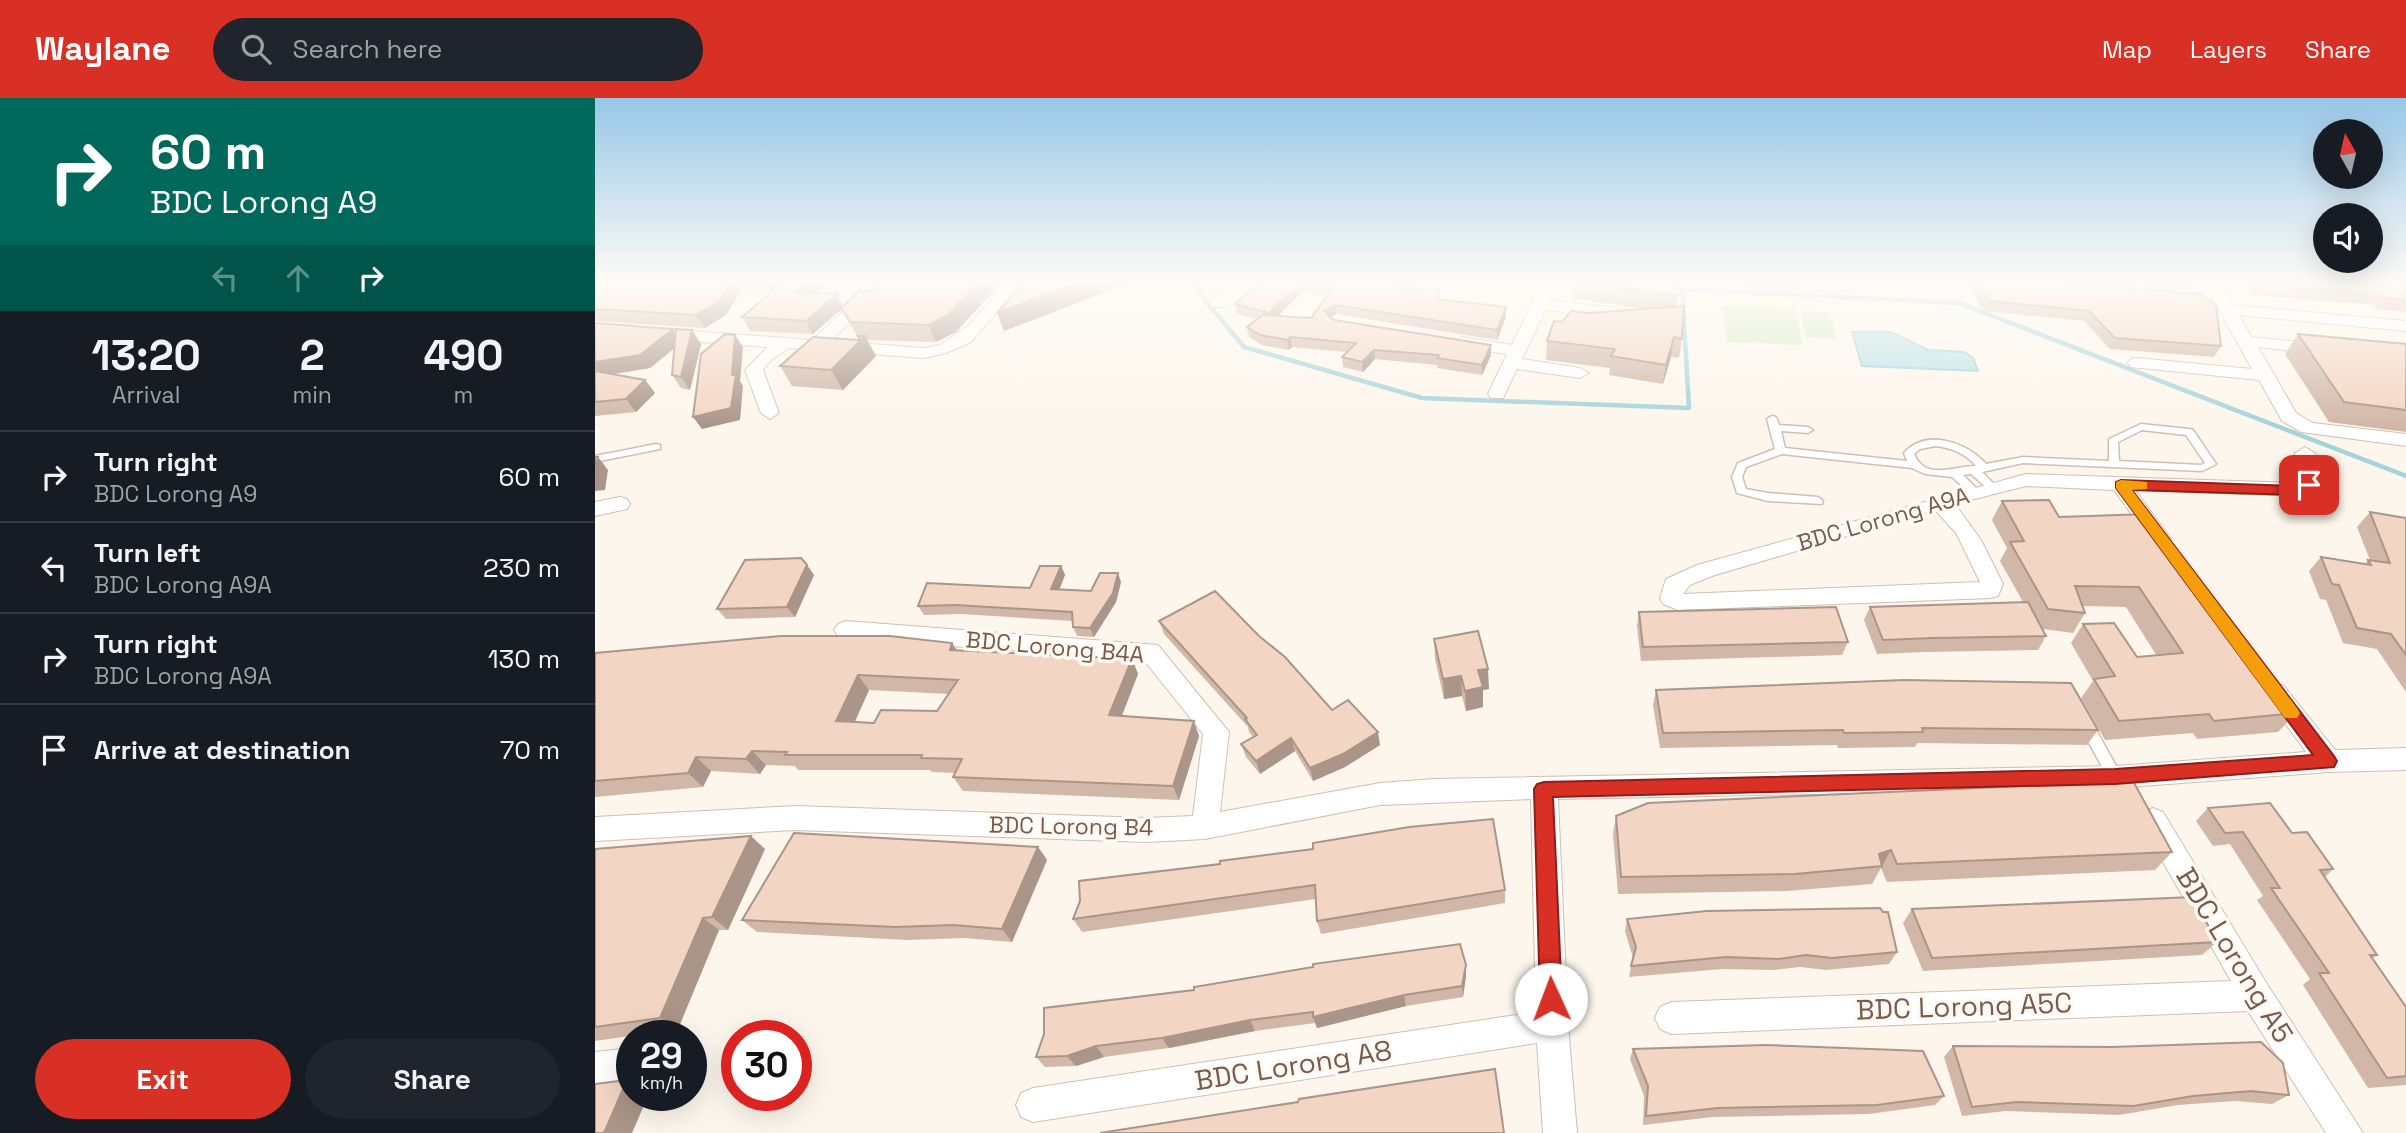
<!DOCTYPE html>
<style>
body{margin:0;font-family:"Space Grotesk",sans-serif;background:#20242c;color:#f1f3f6;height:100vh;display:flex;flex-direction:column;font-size:26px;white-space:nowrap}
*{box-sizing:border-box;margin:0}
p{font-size:23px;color:#9ea1a6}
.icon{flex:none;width:38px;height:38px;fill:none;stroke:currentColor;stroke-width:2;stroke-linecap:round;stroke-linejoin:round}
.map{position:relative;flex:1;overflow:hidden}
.details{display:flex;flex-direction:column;background:#171b24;width:595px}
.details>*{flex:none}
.guide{background:#00695c;color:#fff;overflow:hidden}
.needle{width:46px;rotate:352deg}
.tools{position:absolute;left:1718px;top:21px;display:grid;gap:14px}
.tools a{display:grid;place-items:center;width:70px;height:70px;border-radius:50%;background:#171b24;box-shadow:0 7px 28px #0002;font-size:35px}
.speed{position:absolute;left:21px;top:922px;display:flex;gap:14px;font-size:35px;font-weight:700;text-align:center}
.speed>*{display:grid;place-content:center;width:91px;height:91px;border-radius:50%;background:#171b24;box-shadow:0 7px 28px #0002;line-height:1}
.speed small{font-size:18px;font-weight:400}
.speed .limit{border:10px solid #d22;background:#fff;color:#111}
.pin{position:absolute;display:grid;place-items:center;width:60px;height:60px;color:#fff;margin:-30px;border-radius:14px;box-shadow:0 4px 10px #0006}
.me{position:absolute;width:77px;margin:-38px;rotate:358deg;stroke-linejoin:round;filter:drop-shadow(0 0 5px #0008)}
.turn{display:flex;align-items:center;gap:24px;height:147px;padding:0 35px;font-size:32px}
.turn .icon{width:91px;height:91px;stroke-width:2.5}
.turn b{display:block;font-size:49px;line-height:60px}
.lanes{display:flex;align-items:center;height:66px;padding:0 35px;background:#0003;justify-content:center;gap:35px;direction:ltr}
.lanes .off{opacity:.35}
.eta{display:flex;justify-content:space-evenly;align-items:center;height:119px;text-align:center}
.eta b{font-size:42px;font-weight:700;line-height:49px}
.cta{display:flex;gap:14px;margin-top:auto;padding:14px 35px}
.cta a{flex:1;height:80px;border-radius:42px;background:#d93025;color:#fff;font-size:28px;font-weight:700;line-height:80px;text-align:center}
.cta a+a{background:#20242c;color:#f1f3f6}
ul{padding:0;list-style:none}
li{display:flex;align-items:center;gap:21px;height:91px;padding:0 35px;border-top:2px solid #363941}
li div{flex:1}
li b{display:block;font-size:26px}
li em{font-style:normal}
header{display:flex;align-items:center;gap:42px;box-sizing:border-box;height:98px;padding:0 35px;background:#d93025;color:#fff}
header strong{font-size:33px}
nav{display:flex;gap:38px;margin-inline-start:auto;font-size:24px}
.search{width:490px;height:63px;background:#20242c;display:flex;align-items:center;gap:18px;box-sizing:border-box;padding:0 24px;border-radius:38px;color:#9ea1a6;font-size:26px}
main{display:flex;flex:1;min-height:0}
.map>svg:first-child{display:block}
.green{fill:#d8ecc9}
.water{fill:#bfe3e8;stroke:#a5d3da;stroke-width:2}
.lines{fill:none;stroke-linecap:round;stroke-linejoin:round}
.stream{stroke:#a5d3da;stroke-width:4.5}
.service-casing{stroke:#d1beb0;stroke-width:3}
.minor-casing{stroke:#d1beb0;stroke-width:2}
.service{fill:#fff;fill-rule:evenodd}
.minor{fill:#fff;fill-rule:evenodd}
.wall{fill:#d1b7a8;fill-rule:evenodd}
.shaded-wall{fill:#aa9588}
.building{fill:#f3d5c3;stroke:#aa9588;stroke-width:2;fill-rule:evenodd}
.route{fill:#d93025;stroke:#8d1f18;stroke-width:2}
.slow{fill:#f59e0b}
.labels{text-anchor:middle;stroke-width:7;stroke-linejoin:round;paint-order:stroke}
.street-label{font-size:23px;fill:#7a5c4d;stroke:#fffaf3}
.near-street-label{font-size:28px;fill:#7a5c4d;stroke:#fffaf3}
</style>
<header>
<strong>Waylane</strong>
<div class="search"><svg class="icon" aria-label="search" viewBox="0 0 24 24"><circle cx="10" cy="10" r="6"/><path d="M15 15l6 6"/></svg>Search here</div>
<nav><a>Map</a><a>Layers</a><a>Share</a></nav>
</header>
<main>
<section class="details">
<div class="guide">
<div class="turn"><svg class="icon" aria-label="right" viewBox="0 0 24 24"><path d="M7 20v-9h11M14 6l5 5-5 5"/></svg><div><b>60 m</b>BDC Lorong A9</div></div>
<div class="lanes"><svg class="icon off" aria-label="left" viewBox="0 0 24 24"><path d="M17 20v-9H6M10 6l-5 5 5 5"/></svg><svg class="icon off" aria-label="ahead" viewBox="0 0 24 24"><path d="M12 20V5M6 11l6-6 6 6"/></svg><svg class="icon" aria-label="right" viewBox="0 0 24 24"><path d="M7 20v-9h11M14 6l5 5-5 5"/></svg></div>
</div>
<div class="eta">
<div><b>13:20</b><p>Arrival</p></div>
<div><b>2</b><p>min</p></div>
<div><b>490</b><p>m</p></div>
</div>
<ul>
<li><svg class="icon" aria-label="right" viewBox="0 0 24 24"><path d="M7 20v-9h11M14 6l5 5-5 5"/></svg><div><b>Turn right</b><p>BDC Lorong A9</p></div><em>60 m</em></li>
<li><svg class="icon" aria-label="left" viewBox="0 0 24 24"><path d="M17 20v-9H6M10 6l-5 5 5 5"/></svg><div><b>Turn left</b><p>BDC Lorong A9A</p></div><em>230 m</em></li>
<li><svg class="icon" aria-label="right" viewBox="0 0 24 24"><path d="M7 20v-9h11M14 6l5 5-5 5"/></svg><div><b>Turn right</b><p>BDC Lorong A9A</p></div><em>130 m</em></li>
<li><svg class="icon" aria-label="arrive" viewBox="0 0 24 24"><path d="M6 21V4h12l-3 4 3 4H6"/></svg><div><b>Arrive at destination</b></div><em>70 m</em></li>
</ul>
<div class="cta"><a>Exit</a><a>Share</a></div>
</section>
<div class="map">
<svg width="1811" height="1035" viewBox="0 0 1811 1035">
<rect width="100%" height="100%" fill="#fdf6ec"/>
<g class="green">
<polygon points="1127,209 1200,211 1208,247 1132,244"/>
<polygon points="1205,213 1235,214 1242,241 1211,239"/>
</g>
<polygon class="water" points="1257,234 1296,234 1333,252 1369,254 1378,260 1383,273 1267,268"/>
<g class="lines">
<polyline class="stream" points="594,183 649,249 827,300 1094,310 1087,191 1364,205 1811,378"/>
<g class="service-casing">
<g id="service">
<path d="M1177 318 1181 319 1184 327 1213 329 1218 332 1213 335 1186 333 1190 350 1312 363 1309 355C1331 330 1372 344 1391 366L1428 359 1514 363V341L1546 326 1594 331 1598 332 1621 366 1607 373 1428 365 1387 374 1403 390 1398 393 1394 392 1376 376 1368 377 1385 394 1380 398 1376 396 1357 379 1330 376 1317 370 1187 356 1151 369 1147 379 1151 391 1173 395 1223 399 1228 403 1227 406 1173 403 1142 395 1137 379 1143 365 1180 351 1172 321ZM1547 332 1591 337 1610 365 1606 367 1524 363 1523 344ZM1341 348C1357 350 1371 356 1381 368 1361 367 1331 384 1319 356L1325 351Z"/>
<polygon points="61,346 65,347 65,351 0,364 0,358"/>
<polygon points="1491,622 1496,623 1525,675 1527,679 1525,683 1520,685 1515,683 1484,627 1486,623"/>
</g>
</g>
<g class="minor-casing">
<g id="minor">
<polygon points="282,183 299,183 235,243 329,250 345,247 372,229 410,187 417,183 442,183 413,201 376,244 351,255 329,260 194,250 176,262 168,272 184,315 175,321 166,315 150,272 173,249 70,241 62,236 70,231 217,242"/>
<polygon points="638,183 656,183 628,209 616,209 616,203"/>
<polygon points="947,183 963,183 954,202 1021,210 1029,215 1021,220 950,212 927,261 985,270 994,275 985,280 922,271 908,300 896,300 893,296 912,256 867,249 859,244 867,239 917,247"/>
<polygon points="1608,183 1624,183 1638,207 1811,223 1811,233 1644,217 1656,239 1724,246 1733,251 1724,256 1663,249 1701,315 1718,325 1811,336 1811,348 1706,334 1687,323 1664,282 1536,269 1533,265 1536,261 1542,260 1657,271"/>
<path d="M1710 349 1720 355 1724 387 1706 398 1540 392 1576 441 1572 446H1558L1519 392 1431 388 1360 406 1386 442 1408 486 1403 498 1395 500 1083 512 1068 506 1065 500 1071 481 1102 467 1431 376 1702 385 1700 355ZM1340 412 1361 435 1385 484 1088 496 1095 487 1117 478Z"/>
<polygon points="25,399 32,401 35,406 32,411 0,418 0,404"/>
<polygon points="251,523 563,547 634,634 625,714 785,685 839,681 1520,668 1711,654 1668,595 1671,588 1680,585 1689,588 1740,652 1811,650 1811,672 1733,674 1520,690 963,701 973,927 982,1035 948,1035 942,945 438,1024 426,1019 421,1007 426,995 438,990 941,914 936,701 785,707 610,741 551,744 200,732 0,743 0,719 200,708 551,720 598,718 608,636 548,561 251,541 243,538 239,532 243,526"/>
<polygon points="1558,710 1568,714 1672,886 1768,1035 1731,1035 1653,913 1076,936 1065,931 1060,920 1065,909 1076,904 1636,883 1544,722 1548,714"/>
<polygon points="37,950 37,982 0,986 0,954"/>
</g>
</g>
<use href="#service" class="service"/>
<use href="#minor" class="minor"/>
</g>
<g class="wall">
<polygon points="0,183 236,183 222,195 242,196 248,208 264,193 361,234 341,244 272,242 281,258 248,292 197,288 185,268 264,242 247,211 218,236 155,233 147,219 183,190 176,193 147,191 131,217 110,230 0,223"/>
<path d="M667 183 809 189 845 201 911 219 902 242 741 216 736 219 739 222 896 257 887 277 842 270V267L780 261 768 274 748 269 747 259 752 254 697 249 694 252 667 247 654 239 652 229 662 221 642 216 640 206ZM707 194 733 197 716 220 683 218Z"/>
<polygon points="979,183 1085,183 1081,208 1087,241 1084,260 1076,259 1068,286 1014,277 1015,270 951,262 952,243 967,224 993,215 1048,211 978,200"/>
<polygon points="1100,183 1206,183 1204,193"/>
<polygon points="1376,183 1450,183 1626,248 1619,259 1515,251 1489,223 1391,213 1383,205"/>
<polygon points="1507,183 1600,183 1596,192"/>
<polygon points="1647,183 1811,183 1811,214 1781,211 1779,207 1657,197"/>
<polygon points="0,225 80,235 106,246 95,292 86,290 77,277 79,250 55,270 17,276 50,282 60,295 41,314 0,318"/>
<polygon points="1703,236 1811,246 1811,334 1734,324 1690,256"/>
<polygon points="1407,403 1464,419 1648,550 1701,615 1683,634 1602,641 1598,635 1510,642 1486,600 1498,583 1476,545 1488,526 1542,559 1562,558 1531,509 1487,508 1490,515 1478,535 1448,531 1451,538 1443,552 1331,554 1282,556 1269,522 1275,509 1428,504 1405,463 1412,450 1397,422"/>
<polygon points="1775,414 1811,420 1811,594 1782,551 1748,545 1731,502 1725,501 1714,473 1726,459 1770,466 1773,462 1775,462 1762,429"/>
<polygon points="466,468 470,477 464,491 496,493 526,484 521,504 499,539 482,538 478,529 477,523 366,516 329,517 323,508 435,490"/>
<polygon points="219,477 200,519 131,521 122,511"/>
<polygon points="1044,514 1253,544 1247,557 1046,563 1042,528"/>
<polygon points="564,523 737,612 785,647 750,669 718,683 700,653 665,676 651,659 646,646 658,639 654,634 653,629 569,536"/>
<polygon points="839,541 894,591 888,592 888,609 871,613 867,598 849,601 840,561"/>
<path d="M357 545 362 552 537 561 543 576 527 618 604 638 584 702 368 693 358 679 360 675 337 674 335 672H203L200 668 171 667 165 676 116 673 108 689 0 699V555ZM274 592 354 596 342 613 279 625 260 624Z"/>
<polygon points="1061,592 1503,632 1492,647 1322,645 1320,649 1243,650 1242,647 1065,650 1058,607"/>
<polygon points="1613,710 1697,735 1738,771 1730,779 1782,857 1778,860 1811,909 1811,987 1773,990 1708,887 1715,881 1662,802 1668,798 1635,746 1618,748 1601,723"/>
<polygon points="1021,718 1577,754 1560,772 1292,784 1286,770 1277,786 1192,793 1023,796 1018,736"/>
<polygon points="443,749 452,762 417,844 369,840 313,842 162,834 147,822"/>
<polygon points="0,751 170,751 133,832 124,832 83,931 0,943"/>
<polygon points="718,751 910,792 910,805 726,836 722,823 721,801 487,834 478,821 625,766"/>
<polygon points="1317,811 1622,844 1607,857 1328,873 1308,825"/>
<polygon points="1032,821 1302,854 1294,866 1231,872 1205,869 1179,872 1127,871 1034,879 1038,860 1030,833"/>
<polygon points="871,867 871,878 868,899 811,908 722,930 720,925 660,933 574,950 509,959 481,968 450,969 441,959"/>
<polygon points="1358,948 1694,997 1677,1006 1640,1003 1583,1007 1524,1017 1411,1013 1367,1018 1349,959"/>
<polygon points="1038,951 1349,998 1340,1007 1274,1016 1118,1019 1048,1027 1049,998 1035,961"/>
</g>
<g class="shaded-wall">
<polygon points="136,183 142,183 147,191 131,217 110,230 101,217"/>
<polygon points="170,183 194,183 176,193"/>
<polygon points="214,183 236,183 208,207 200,194"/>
<polygon points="385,183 408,183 361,234 341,244 333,227"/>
<polygon points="487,183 539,183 409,233 402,215"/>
<polygon points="806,183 812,183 804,198 803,189"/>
<polygon points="706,184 707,194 676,225 674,215"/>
<polygon points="242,196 248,209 218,236 211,223"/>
<polygon points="740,207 741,216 731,223 729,213"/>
<polygon points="911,209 911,219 902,242 902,232"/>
<polygon points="78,231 87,244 55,270 0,279 0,264"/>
<polygon points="97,232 106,246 95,292 86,279"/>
<polygon points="140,237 148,249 145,283 148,288 145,322 107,331 98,319 137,277"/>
<polygon points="270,238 281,258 248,292 236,272"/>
<polygon points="695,239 697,249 694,252 693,242"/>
<polygon points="1079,239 1076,259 1068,286 1071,267"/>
<polygon points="896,247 896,257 887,277 887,267"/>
<polygon points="779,252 780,261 768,274 767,264"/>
<polygon points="50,282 60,295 41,314 31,301"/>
<polygon points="3,359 13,372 10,392 0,393 0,373"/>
<polygon points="212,467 219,477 200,519 192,509"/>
<polygon points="466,468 470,477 461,500 456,491"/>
<polygon points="523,475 526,484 521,504 499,539 495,530"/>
<polygon points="357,545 366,560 355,552"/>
<polygon points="537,561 543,576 521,632 514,617"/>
<polygon points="893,571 894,591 888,592 888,609 871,613 870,593 883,572"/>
<polygon points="263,577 274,592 253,638 241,623"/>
<polygon points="866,578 867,598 849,601 848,581"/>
<polygon points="599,623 604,638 584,702 578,688"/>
<polygon points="783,634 785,647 750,669 718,683 715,670"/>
<polygon points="696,640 700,653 665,676 661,663"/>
<polygon points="157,653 171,667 165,676 151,661"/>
<polygon points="101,659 116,673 108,689 93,675"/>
<polygon points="156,738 170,751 133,832 117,819"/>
<polygon points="443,749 452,762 417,844 407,831"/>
<polygon points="1296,752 1286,770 1287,768 1284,756"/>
<polygon points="108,820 124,832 83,931 65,920"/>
<polygon points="871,867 871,878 868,899 867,888"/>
<polygon points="809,897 811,908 722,930 718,919"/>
<polygon points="655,922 660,933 574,950 567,940"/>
<polygon points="501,948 509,959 481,968 472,958"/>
<polygon points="32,982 37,985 37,998 53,998 37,1035 9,1035"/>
</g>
<g class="building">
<polygon points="0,183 136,183 123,204 101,217 0,211"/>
<polygon points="190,183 214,183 200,194 242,196 211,223 147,219"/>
<polygon points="288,183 385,183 353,217 333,227 255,224 246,210 264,193 277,193"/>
<polygon points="430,183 487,183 402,215"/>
<polygon points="667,183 806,183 803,189 844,192 843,201 911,209 902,232 740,207 729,213 739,222 896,247 887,267 842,260 844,257 779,252 767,264 747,259 761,245 695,239 693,242 665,237 652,229 668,217 716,220 739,188 706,184 674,215 640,206"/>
<polygon points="984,183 1085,183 1083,198"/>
<polygon points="1383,183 1450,183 1605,196 1621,207 1626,248 1520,240 1494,213 1395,203 1387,195"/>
<polygon points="1661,183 1811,183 1811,202 1789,200 1786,197 1663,187"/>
<polygon points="1089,208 1087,241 1079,239 1071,267 1016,258 1020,251 952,243 959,223 967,224 976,213 993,215"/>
<polygon points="0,225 78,231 45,257 0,264"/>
<polygon points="81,231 97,232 86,279 77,277"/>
<polygon points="130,236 140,237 137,277 141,276 136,310 98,319 106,256"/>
<polygon points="1703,236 1811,246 1811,312 1749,304"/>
<polygon points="263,238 270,238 236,272 185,268 218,239 266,242"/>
<polygon points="0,273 50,282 31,301 0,304"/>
<polygon points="0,359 3,359 0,373"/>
<polygon points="1454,402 1464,419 1553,416 1648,550 1701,615 1619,623 1614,616 1524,623 1499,581 1520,578 1488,526 1519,525 1542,559 1588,555 1544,489 1480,488 1490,515 1453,511 1415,444 1429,443 1407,403"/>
<polygon points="1775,414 1811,420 1811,557 1796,536 1762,530 1744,487 1737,486 1726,459 1776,467 1773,462 1795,465"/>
<polygon points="206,460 212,467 192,509 122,511 150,462"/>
<polygon points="445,468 466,468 456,491 496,493 505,475 523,475 518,495 495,530 478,529 477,514 361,507 323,508 332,485 435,490"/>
<polygon points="620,493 664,538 690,559 737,612 753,602 783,634 748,656 715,670 696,640 661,663 646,646 662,637 650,621 652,620 564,523"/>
<polygon points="1433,504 1451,538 1338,540 1288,542 1275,509"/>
<polygon points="1241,509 1253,544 1048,549 1044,514"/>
<polygon points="883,533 893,571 883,572 888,589 870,593 866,578 848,581 839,541"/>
<path d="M186 538H295L357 545 355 552 537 561 514 617 599 623 578 688 358 679 367 661 326 660 327 657H190L192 654 157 653 151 661 101 659 93 675 0 683V555ZM263 577 363 582 342 613 286 612 279 625 241 623Z"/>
<polygon points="1309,582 1476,585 1503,632 1327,630 1328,634 1249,635 1248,632 1068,635 1061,592"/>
<polygon points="1538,683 1577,754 1302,766 1296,752 1284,756 1287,768 1200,776 1026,779 1021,718 1053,705"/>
<polygon points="1675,705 1697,735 1712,734 1738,771 1725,772 1782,857 1775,857 1811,909 1811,978 1792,980 1724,875 1734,875 1676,790 1685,790 1648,734 1630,735 1613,710"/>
<polygon points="898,721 910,792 722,823 720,787 478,821 485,803 484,783 625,766 625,763 718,751 718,745 814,729"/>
<polygon points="199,735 443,749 407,831 358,827 301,829 147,822"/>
<polygon points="156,738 117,819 108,820 65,920 0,929 0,751"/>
<polygon points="1598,799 1622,844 1337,860 1317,811"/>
<polygon points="1285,810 1288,814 1293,814 1302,854 1237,860 1211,857 1184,861 1131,859 1036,868 1041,849 1032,821 1112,813"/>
<polygon points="865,846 871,867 867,888 809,897 718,919 718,914 655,922 567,940 501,948 472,958 441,959 449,936 449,910 599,892 599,889 718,869 718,866"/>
<polygon points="1666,944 1688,965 1694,997 1656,993 1598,998 1538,1008 1422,1004 1377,1009 1358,948 1517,949"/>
<polygon points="1171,947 1328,953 1349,998 1282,1007 1123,1010 1051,1018 1053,988 1038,951"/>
<polygon points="900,971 909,1035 505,1035 703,1004 704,1001"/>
<polygon points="32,982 9,1035 0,1035 0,986"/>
</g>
<linearGradient id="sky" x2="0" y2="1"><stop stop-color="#97c7e8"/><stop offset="0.56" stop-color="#fefbf6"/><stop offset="1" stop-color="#fefbf6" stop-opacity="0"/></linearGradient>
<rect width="1811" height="328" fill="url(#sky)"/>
<polygon class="route" points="1526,382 1697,388 1719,384 1719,390 1698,397 1537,392 1739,658 1742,663 1739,669 1520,686 958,699 967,901 964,908 956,911 949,908 945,901 939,691 942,686 949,684 1520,671 1718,657 1521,390 1521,384"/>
<polygon class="slow" points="1526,382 1552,384 1552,391 1537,392 1702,610 1705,615 1702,620 1690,620 1521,390 1521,384"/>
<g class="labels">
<g class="street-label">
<text transform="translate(1288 421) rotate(-16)" y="8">BDC Lorong A9A</text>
<text transform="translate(460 549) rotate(5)" y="8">BDC Lorong B4A</text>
<text transform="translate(476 728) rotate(1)" y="8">BDC Lorong B4</text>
</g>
<g class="near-street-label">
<text transform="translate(1640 857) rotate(59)" y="10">BDC Lorong A5</text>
<text transform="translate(1369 908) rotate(-2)" y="10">BDC Lorong A5C</text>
<text transform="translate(698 967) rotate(-9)" y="10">BDC Lorong A8</text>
</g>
</g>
</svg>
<div class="tools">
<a><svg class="needle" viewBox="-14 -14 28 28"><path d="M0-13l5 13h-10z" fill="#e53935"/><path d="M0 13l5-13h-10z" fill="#9ea1a6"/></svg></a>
<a><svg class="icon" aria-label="sound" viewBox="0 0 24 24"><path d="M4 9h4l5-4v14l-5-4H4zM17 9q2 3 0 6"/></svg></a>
</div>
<div class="speed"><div>29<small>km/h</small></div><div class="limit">30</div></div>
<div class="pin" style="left:1714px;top:387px;background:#d93025"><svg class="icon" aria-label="arrive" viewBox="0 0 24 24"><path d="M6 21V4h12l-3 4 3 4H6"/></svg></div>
<svg class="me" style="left:956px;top:901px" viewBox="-20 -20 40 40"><circle r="19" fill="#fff"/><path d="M0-13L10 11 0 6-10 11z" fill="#d93025"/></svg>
</div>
</main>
